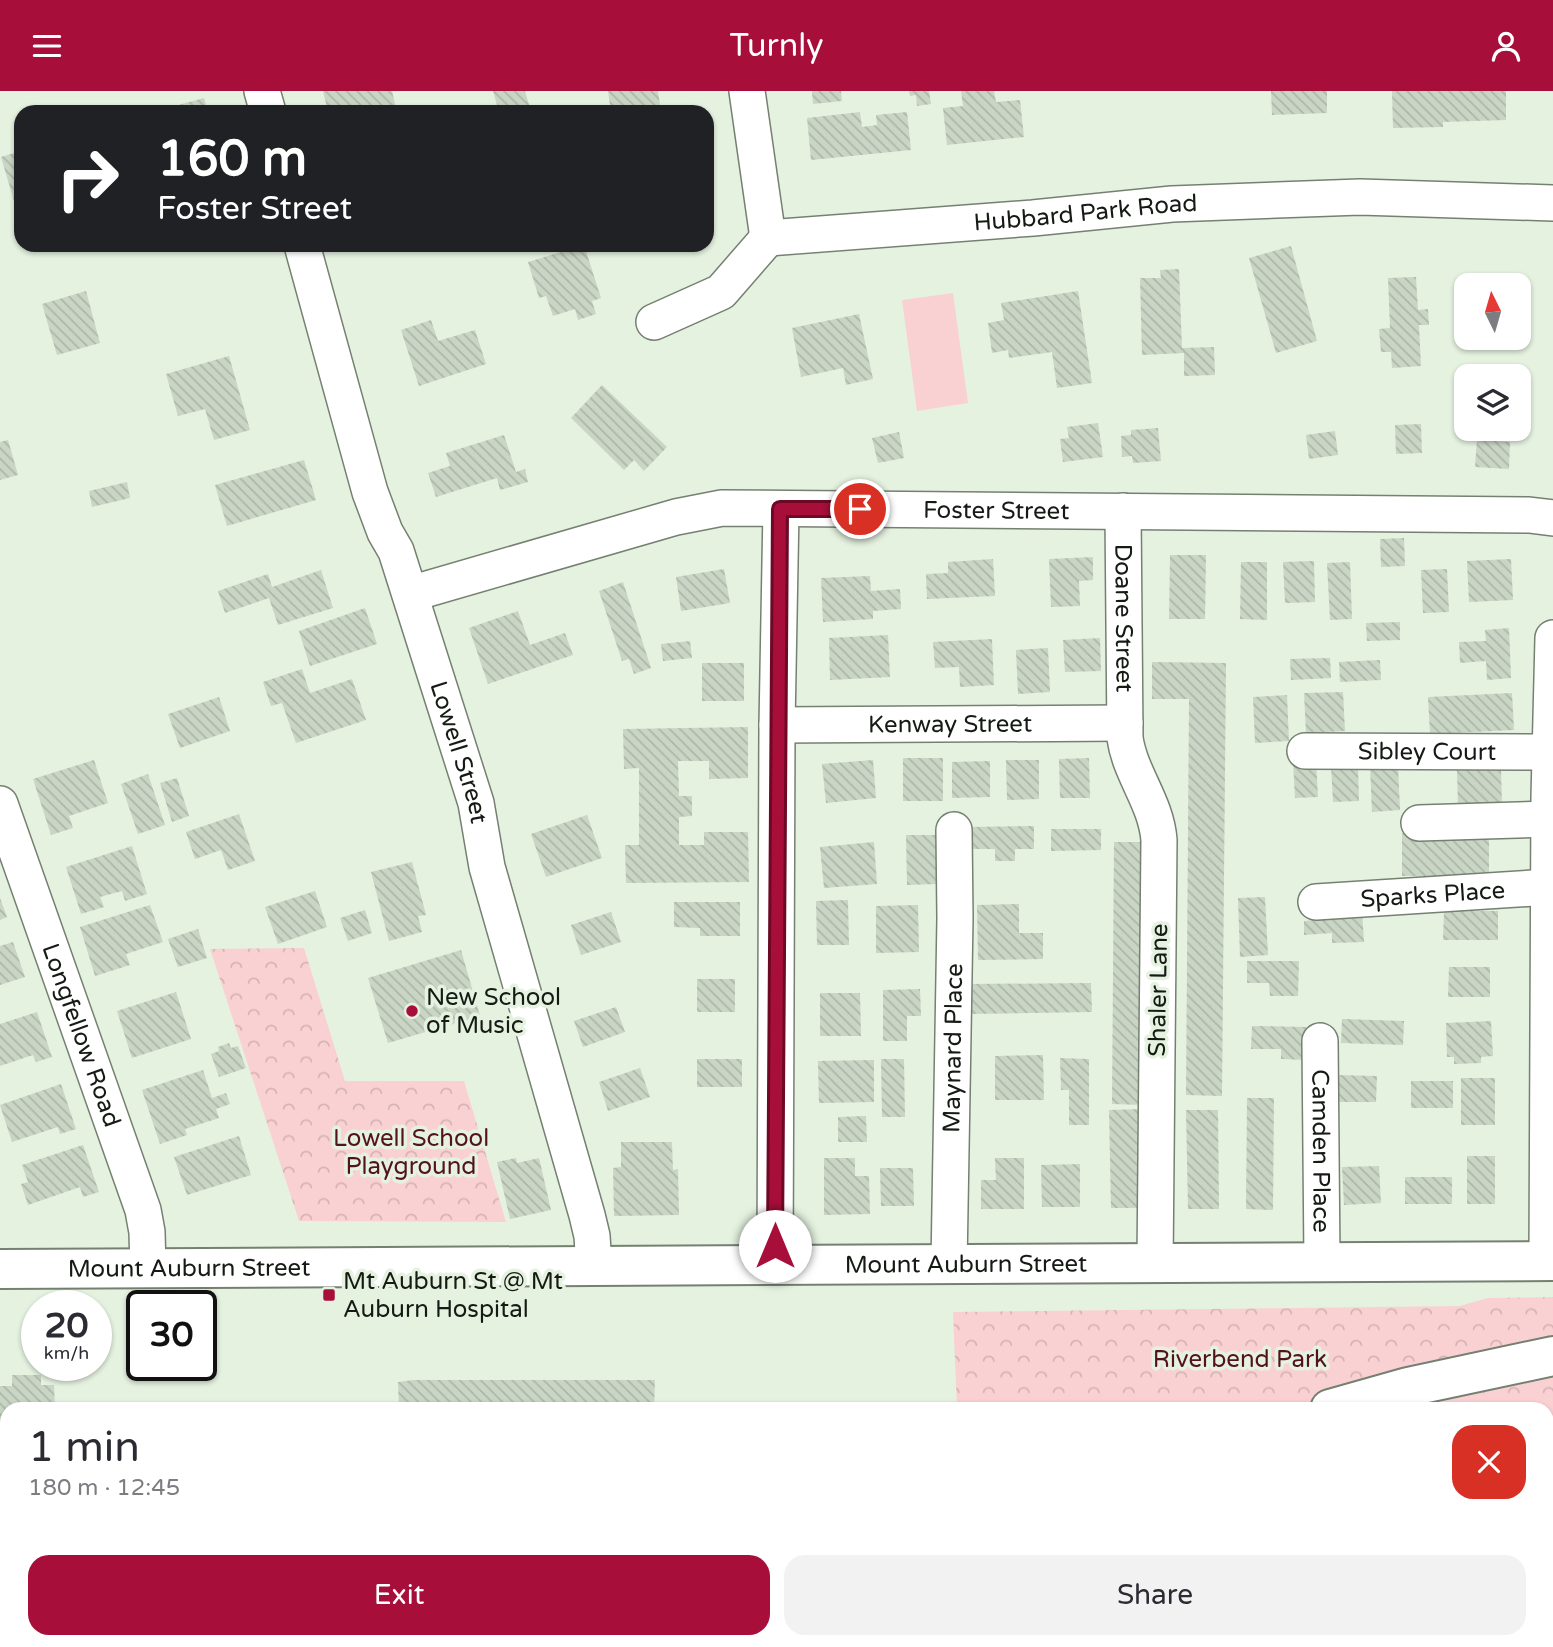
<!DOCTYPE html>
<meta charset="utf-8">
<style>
body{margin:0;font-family:"Varela Round",sans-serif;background:#f2f2f3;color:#2b2b33;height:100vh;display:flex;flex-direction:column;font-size:26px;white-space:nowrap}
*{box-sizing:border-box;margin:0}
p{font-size:23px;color:#7c7c81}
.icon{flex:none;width:38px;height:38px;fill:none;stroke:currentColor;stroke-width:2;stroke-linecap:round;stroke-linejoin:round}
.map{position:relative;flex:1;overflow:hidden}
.details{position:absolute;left:0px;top:1311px;width:1554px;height:247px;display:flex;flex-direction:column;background:#fff;border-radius:21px 21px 0 0;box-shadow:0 2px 5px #0004}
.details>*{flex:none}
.top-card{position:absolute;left:14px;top:14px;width:700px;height:147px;border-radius:21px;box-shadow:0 2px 5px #0004;background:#202124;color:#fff;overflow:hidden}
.needle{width:46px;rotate:355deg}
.fabs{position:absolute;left:1454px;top:182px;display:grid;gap:14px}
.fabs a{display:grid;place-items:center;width:77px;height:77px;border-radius:14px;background:#fff;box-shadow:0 2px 5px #0004;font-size:35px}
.speed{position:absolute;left:21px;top:1199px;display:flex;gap:14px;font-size:35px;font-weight:700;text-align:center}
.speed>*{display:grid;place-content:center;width:91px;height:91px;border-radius:50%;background:#fff;box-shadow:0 2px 5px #0004;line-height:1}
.speed small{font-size:18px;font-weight:400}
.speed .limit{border:4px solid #111;border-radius:10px;background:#fff;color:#111}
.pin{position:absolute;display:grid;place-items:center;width:60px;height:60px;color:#fff;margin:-30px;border:4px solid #fff;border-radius:50%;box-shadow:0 2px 7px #0007}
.me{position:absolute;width:77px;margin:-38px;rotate:0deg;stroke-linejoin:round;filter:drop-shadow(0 0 5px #0008)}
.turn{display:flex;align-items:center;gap:24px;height:147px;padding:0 28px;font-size:32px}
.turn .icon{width:91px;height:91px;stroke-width:2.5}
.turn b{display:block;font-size:49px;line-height:60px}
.round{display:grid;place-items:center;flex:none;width:74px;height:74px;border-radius:21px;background:#f2f2f3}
.overview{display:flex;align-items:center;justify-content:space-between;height:119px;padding:0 28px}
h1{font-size:42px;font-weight:600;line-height:52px}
.cta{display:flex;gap:14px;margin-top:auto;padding:14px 28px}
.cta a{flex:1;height:80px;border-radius:21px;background:#a70e39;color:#fff;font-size:28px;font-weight:600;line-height:80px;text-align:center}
.cta a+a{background:#f2f2f3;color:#2b2b33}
header{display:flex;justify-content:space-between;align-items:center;height:91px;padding:0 28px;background:#a70e39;color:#fff;font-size:32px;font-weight:600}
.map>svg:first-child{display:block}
.park{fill:url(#park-crowns)}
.pitch{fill:#fad1d3}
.water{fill:url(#water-ripples);stroke:#677d5f;stroke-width:2}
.building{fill:url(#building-back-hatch)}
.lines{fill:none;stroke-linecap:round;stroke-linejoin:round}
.street-casing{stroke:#758071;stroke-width:38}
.primary-casing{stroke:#758071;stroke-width:42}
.highway-casing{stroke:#758071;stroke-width:42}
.street{stroke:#fff;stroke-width:35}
.primary{stroke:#fff;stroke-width:38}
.highway{stroke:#fff;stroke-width:38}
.route-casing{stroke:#6d0925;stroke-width:18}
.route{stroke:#a70e39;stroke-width:12}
.poi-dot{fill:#a70e39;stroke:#e5f2e0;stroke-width:2.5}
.labels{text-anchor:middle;stroke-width:7;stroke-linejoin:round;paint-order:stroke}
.street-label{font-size:24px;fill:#151a14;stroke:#e5f2e0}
.poi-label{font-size:24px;fill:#151a14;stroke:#e5f2e0;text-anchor:start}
.park-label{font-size:24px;fill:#53121e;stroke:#e5f2e0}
</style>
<header><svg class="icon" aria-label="menu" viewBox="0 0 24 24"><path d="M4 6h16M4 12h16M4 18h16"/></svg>Turnly<svg class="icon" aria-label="person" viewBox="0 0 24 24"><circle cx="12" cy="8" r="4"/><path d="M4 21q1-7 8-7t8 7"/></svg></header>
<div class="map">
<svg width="1553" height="1556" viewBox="0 0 1553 1556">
<defs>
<pattern id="park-crowns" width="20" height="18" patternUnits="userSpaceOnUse" patternTransform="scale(1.75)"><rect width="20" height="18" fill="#fad1d3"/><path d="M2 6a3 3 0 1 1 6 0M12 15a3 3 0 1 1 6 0" fill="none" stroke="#d5b3b4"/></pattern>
<pattern id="water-ripples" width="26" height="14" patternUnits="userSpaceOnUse" patternTransform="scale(1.75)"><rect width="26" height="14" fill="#8aa77f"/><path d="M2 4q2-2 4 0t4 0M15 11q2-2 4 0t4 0" fill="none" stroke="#708767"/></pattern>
<pattern id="building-back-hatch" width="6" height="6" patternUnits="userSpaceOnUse" patternTransform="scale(1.75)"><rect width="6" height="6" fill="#cad6c5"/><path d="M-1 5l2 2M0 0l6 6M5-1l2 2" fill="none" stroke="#adb7a8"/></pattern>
</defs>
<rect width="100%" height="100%" fill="#e5f2e0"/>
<g class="park">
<polygon points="304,857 345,990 464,990 506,1131 299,1130 210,858"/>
<polygon points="1553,1206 1553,1384 1547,1385 1547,1318 957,1318 953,1221 1459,1215 1488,1207"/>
<polygon points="816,1550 1049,1551 1038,1556 810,1556"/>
</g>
<polygon class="pitch" points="953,202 968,312 917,320 902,209"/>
<polygon class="water" points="1553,1384 1553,1556 1038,1556 1049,1550 1547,1550 1547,1385"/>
<g class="building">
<polygon points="323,0 392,0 397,21 328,21"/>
<polygon points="493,0 525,0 531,20 499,21"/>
<polygon points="608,0 658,0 661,21 611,21"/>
<polygon points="812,0 841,0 842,10 813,13"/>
<polygon points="909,0 929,0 931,13 917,15 916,4 910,5"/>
<polygon points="961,0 994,0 996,11 1020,9 1024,46 947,54 943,17 963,15"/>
<polygon points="1271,0 1327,0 1327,22 1272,24"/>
<polygon points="1392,0 1506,0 1506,29 1443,31 1443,36 1393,37"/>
<polygon points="204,7 208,21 156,21 156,20"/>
<polygon points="860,21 862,36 877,34 876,24 907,21 911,59 811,69 807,27"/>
<polygon points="21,60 21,108 14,110 1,66"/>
<polygon points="584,154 601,207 592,210 596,223 578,229 575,218 553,225 546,205 539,207 528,171"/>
<polygon points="1291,155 1317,250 1276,262 1249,167"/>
<polygon points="1179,178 1182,257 1214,256 1215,284 1184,285 1184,262 1142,264 1140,187 1161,187 1160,179"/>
<polygon points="1504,184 1504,194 1466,194 1466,222 1464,222 1463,186"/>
<polygon points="1416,186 1418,219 1428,218 1429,234 1419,234 1421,275 1392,277 1391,261 1381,261 1379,238 1390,237 1388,187"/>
<polygon points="86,200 100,252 57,264 42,213"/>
<polygon points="1078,200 1092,292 1057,297 1052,261 1009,267 1008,259 992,262 988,232 1004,229 1001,212"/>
<polygon points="859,223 873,288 846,294 843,277 801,286 792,237"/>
<polygon points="431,229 438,250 475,239 486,273 419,295 401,239"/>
<polygon points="1466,247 1507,247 1507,252 1466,254"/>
<polygon points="229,265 250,339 214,349 205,318 178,325 166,283"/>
<polygon points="602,294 667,356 644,380 634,369 624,379 571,327"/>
<polygon points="1098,332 1103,366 1063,371 1060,348 1069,347 1067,336"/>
<polygon points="1421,333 1422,362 1396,363 1395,334"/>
<polygon points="1158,337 1161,370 1133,372 1132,365 1122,366 1121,345 1131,344 1131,339"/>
<polygon points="1335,340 1338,364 1309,368 1306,344"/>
<polygon points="899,341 904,367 878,372 872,347"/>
<polygon points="504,344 516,381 525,378 528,391 500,399 497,387 436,406 428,382 450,375 446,362"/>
<polygon points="8,349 18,384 0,389 0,351"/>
<polygon points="1477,349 1510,351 1509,378 1475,376"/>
<polygon points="304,369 316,409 227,435 215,394"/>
<polygon points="127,391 130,407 92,416 89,400"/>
<polygon points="1404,447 1405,475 1381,476 1380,448"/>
<polygon points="1170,464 1206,464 1205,528 1169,528"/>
<polygon points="1093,466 1093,489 1079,490 1080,515 1051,516 1049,468"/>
<polygon points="993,468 995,505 927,508 926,483 948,482 948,471"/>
<polygon points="1511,468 1513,509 1469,511 1467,470"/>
<polygon points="1314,470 1315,511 1285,512 1283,471"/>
<polygon points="1241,471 1267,471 1267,529 1240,528"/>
<polygon points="1350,471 1352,528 1330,529 1327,472"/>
<polygon points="724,478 730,512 681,520 676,486"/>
<polygon points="1447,478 1449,521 1423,522 1421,479"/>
<polygon points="321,479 333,517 278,534 269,507 225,522 218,500 268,483 272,496"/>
<polygon points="870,485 871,500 900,498 901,518 873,520 873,528 823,531 821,487"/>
<polygon points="623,491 651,577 634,583 629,568 622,570 599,500"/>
<polygon points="365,517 377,553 310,575 299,540"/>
<polygon points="518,520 530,554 565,542 573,564 488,593 469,537"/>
<polygon points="1400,531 1400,549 1367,550 1366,532"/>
<polygon points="1509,537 1511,587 1487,589 1486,570 1460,572 1459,551 1486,550 1485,539"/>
<polygon points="888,544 890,586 830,589 829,547"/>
<polygon points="1100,547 1101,580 1065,581 1063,549"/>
<polygon points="992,548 994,594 960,596 959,576 935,577 933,551"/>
<polygon points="690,550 692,567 663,570 661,553"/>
<polygon points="1048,557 1050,601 1018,603 1016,559"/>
<polygon points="1330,567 1331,587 1291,589 1290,568"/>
<polygon points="1380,569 1381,589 1340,591 1339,571"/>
<polygon points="1152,571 1226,572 1222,1005 1186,1004 1189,608 1152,608"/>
<rect x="702" y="572" width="42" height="38"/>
<polygon points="302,578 310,602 352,588 366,629 296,652 282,612 271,615 263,591"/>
<polygon points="1343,601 1345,640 1306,642 1304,602"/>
<polygon points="1512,602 1514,639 1430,643 1428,606"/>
<polygon points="1287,604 1289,650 1255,652 1253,606"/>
<polygon points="219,606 230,640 180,657 168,623"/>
<polygon points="748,636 748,687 709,688 709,670 678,670 679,705 692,705 692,725 679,726 679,754 704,754 704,741 748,741 749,791 626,792 625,754 639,754 639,677 624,678 623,638"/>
<rect x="903" y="667" width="40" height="43"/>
<polygon points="1089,667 1090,707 1060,707 1059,668"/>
<polygon points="94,669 108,712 69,725 73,737 51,744 33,688"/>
<polygon points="873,669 876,707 826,712 822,673"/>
<polygon points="1006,669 1039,669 1039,708 1007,709"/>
<polygon points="1316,669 1318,706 1295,707 1293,670"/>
<polygon points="990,670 990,706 952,707 952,671"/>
<polygon points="1358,674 1359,710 1333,711 1331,675"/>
<polygon points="1398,674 1400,719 1372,721 1370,675"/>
<polygon points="1501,677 1502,714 1458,716 1457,679"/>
<polygon points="148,683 165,734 138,743 121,693"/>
<polygon points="177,687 189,725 172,731 160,692"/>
<polygon points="239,723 255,770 228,779 221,759 195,768 186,741"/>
<polygon points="587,724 602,767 546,786 531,743"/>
<polygon points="1034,735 1034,758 1015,758 1015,770 995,770 995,758 968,758 968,736"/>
<polygon points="1051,738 1101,738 1101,759 1051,760"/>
<polygon points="1489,741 1489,785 1402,785 1402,742"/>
<polygon points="906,744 937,744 937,793 907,794"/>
<polygon points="874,751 877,793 824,797 820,756"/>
<polygon points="1114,751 1146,751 1144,1014 1112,1013"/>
<polygon points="132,755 147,803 125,810 122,800 100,806 104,816 81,823 66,776"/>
<polygon points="412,771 426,824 418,825 422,841 389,850 371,781"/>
<polygon points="315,800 327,836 278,853 265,816"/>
<polygon points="1265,806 1268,864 1240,866 1238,807"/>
<polygon points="0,807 7,826 0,829"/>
<polygon points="848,809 849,854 817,854 816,810"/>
<polygon points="674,811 740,811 740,845 700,845 700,837 674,836"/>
<polygon points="1019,813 1019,842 1043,842 1043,868 978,869 977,814"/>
<polygon points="150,814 163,851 126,863 130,874 95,885 80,836"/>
<polygon points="918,814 919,861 876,862 876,815"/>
<polygon points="365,819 372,842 348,850 340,827"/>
<polygon points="1362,820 1364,851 1332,852 1332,842 1304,844 1304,830 1332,828 1331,821"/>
<polygon points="1444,820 1498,820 1498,849 1443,849"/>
<polygon points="611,821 621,851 581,864 571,834"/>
<polygon points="198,838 207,867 178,876 168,848"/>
<polygon points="13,851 25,886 0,894 0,855"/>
<polygon points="461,859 480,925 388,952 368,887"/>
<polygon points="1247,870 1299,870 1298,905 1270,905 1269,892 1247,892"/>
<polygon points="1449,876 1490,876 1490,906 1448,906"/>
<rect x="697" y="888" width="38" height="33"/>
<polygon points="1091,892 1092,921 971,923 971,893"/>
<polygon points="920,898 921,925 907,925 907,950 883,950 883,899"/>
<polygon points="176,901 191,948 132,967 117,920"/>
<polygon points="820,902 860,902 861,945 820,945"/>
<polygon points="616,916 625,941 583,956 574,930"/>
<polygon points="37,921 52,966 36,971 33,964 0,975 0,933"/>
<polygon points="1342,928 1404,930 1403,954 1341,952"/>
<polygon points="1491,930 1493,965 1481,966 1481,972 1454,973 1454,966 1447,966 1446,932"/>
<polygon points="1252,935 1306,936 1305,969 1281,968 1281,958 1251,958"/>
<polygon points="229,952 231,957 238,955 246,977 219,986 211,963 219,960 218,956"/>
<polygon points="1043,964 1044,1009 995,1009 995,965"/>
<polygon points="1060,967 1089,968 1089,1034 1069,1034 1069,999 1061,999"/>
<rect x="697" y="968" width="45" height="28"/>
<polygon points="881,968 904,968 905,1026 882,1026"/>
<polygon points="874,969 874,1011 819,1012 818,970"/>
<polygon points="640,977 650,1006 608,1020 599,991"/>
<polygon points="203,979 212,1007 226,1002 230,1013 216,1018 219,1027 185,1038 187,1044 160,1053 142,999"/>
<polygon points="1336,984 1377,985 1376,1011 1335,1011"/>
<rect x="1461" y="987" width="34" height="47"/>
<rect x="1411" y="990" width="42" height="27"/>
<polygon points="61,993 76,1038 60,1043 58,1036 12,1051 0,1014"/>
<polygon points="1247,1007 1274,1007 1273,1119 1246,1118"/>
<polygon points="1142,1018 1143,1117 1111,1117 1109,1019"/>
<polygon points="1186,1019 1218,1019 1219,1118 1188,1118"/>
<polygon points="866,1025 867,1051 838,1051 838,1026"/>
<polygon points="239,1045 251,1084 187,1104 174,1066"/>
<polygon points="621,1051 672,1051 673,1079 678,1078 679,1124 614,1125 613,1077 621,1076"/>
<polygon points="83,1054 99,1101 83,1106 80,1096 28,1114 21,1093 28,1091 22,1074"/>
<rect x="1467" y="1065" width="28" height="48"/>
<polygon points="516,1067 517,1072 539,1067 551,1119 510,1128 497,1071"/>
<polygon points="824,1067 855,1067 855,1085 869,1085 870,1123 824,1124"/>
<polygon points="995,1067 1024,1067 1024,1118 981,1118 981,1089 996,1089"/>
<polygon points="1080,1073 1080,1116 1042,1116 1041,1074"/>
<polygon points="1379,1075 1381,1112 1344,1114 1342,1076"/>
<polygon points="880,1077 913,1077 914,1115 881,1115"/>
<rect x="1405" y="1086" width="47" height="27"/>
<polygon points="12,1284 41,1284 41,1294 54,1294 55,1318 7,1318 7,1353 0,1353 0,1295 12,1295"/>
<polygon points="413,1289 655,1289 654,1318 399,1318 398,1291"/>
<polygon points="0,1389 7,1389 7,1550 703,1550 703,1556 0,1556"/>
</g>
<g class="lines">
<g class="street-casing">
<g id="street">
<polyline points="262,0 268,21"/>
<path id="s1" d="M747 0 768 147 1033 127 1172 113 1360 106 1553 112"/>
<path id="s2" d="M302 154 370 401 385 441 396 460 476 712 487 776 587 1124 592 1145 594 1176"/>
<polyline points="654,231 721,201 768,147"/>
<path id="s3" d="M1123 420 1125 647C1130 683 1156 711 1159 749L1155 1173"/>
<path id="s4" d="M410 503 676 426 722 417 1529 424 1553 427"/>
<path id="s5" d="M777 634 1125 632"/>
<path id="s6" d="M1305 660 1550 661"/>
<path id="s7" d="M0 713 143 1119 147 1141 148 1178"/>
<polyline points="1419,732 1549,728"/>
<path id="s8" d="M1316 811 1549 796"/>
<path id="s9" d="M1320 950 1322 1171"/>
<polyline points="1547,1170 1549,706 1553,547"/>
<path id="s10" d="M949 1174 955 827 954 739"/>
<polyline points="775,1175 777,634 781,418"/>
</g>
</g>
<g class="primary-casing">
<g id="primary">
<path id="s11" d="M0 1178 1553 1170"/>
</g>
</g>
<g class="highway-casing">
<g id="highway">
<polyline points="1330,1318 1408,1296 1553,1265"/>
<polyline points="863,1556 870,1550"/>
</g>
</g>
<use href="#street" class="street"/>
<use href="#primary" class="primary"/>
<use href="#highway" class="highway"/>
</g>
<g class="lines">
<g class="route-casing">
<polyline id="route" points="775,1155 780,418 860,418"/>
</g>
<use href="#route" class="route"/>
</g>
<g class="poi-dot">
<circle cx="412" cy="920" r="7"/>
<rect x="322" y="1197" width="14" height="14" rx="3.5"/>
</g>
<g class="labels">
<g class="street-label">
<text dy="8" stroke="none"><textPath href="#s1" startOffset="467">Hubbard Park Road</textPath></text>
<text dy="8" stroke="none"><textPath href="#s4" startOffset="598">Foster Street</textPath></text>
<text dy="8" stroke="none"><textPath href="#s3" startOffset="107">Doane Street</textPath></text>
<text dy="8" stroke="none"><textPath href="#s5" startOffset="173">Kenway Street</textPath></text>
<text dy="8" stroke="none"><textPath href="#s6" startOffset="122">Sibley Court</textPath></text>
<text dy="8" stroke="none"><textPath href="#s2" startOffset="532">Lowell Street</textPath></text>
<text dy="8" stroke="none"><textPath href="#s8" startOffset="117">Sparks Place</textPath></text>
<text transform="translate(1158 899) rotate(-89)" y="8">Shaler Lane</text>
<text dy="8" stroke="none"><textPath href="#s7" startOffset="245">Longfellow Road</textPath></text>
<text dy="8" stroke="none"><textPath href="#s10" startOffset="217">Maynard Place</textPath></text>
<text dy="8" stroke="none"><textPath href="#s9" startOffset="110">Camden Place</textPath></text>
<text dy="8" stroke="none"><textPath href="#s11" startOffset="966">Mount Auburn Street</textPath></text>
<text dy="8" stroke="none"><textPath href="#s11" startOffset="189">Mount Auburn Street</textPath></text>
</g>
<g class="poi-label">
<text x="426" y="914">New School<tspan x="426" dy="28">of Music</tspan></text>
<text x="343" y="1198">Mt Auburn St @ Mt<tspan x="343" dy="28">Auburn Hospital</tspan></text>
</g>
<g class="park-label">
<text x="411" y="1055">Lowell School<tspan x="411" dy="28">Playground</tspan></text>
<text x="1240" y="1276">Riverbend Park</text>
</g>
</g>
</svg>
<div class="fabs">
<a><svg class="needle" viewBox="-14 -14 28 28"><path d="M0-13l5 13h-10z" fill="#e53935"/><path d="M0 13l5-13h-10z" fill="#7c7c81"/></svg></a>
<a><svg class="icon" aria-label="layers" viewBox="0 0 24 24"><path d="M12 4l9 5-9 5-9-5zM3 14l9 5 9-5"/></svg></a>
</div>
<div class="speed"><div>20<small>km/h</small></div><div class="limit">30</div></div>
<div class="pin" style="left:860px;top:418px;background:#d93025"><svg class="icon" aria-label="arrive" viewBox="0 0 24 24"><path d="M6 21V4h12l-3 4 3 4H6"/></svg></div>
<svg class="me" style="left:775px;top:1155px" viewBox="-20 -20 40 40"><circle r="19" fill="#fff"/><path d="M0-13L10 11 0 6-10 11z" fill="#a70e39"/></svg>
<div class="top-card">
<div class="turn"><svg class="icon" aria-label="right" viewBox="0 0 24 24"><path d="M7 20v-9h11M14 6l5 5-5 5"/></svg><div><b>160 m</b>Foster Street</div></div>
</div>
<section class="details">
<div class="overview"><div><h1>1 min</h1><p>180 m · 12:45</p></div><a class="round" style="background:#d93025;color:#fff"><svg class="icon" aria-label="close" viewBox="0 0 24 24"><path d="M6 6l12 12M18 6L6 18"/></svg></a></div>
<div class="cta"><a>Exit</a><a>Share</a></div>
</section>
</div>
